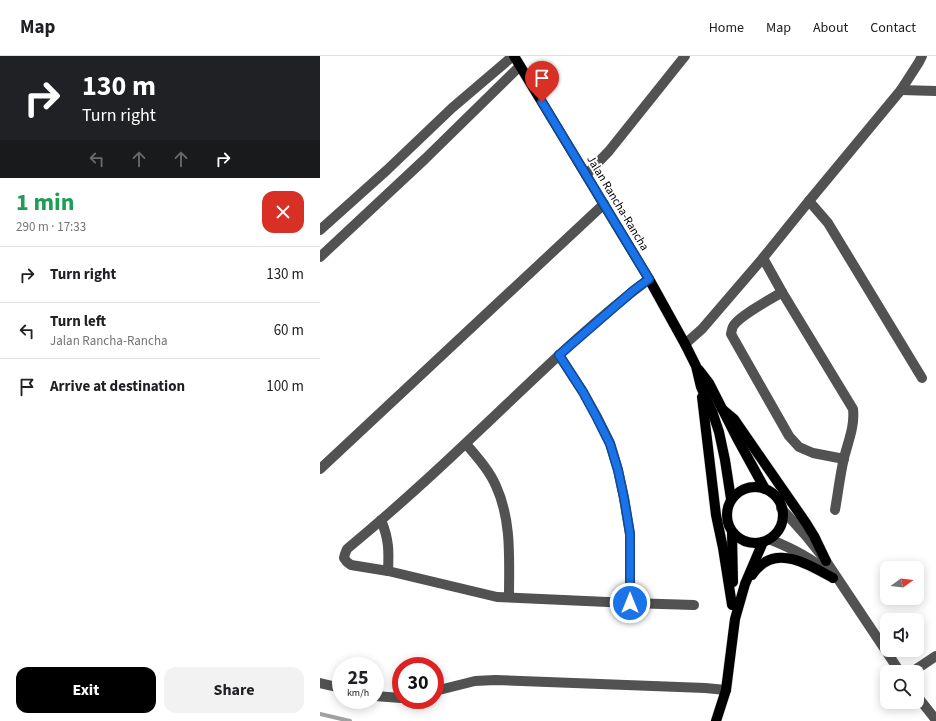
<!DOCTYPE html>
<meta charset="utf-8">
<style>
body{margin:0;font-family:"Source Sans 3",sans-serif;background:#f2f2f2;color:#202124;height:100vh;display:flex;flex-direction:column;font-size:15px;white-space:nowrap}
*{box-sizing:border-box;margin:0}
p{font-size:13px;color:#757577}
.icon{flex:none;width:22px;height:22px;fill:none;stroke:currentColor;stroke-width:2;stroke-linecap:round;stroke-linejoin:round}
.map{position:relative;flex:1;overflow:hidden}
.drawer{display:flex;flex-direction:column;background:#fff;width:320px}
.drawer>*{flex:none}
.guide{background:#202124;color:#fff;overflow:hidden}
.needle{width:26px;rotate:75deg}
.tools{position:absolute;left:560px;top:505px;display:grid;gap:8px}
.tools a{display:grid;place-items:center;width:44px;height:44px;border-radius:8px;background:#fff;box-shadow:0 2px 10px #0003;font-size:20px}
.speed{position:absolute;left:12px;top:601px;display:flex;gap:8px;font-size:20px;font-weight:700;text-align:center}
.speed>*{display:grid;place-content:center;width:52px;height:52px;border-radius:50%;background:#fff;box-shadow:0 2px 10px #0003;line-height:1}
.speed small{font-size:10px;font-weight:400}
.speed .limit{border:6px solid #d22;background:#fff;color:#111}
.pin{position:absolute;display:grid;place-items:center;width:34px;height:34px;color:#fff;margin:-41px -17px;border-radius:50% 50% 50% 0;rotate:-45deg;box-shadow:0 0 4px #0007}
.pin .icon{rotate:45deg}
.me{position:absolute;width:44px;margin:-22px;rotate:0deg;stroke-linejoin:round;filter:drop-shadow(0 0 3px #0008)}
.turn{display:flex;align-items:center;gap:14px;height:84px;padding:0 16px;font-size:18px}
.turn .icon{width:52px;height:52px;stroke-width:2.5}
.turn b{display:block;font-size:28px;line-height:34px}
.lanes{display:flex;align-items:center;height:38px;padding:0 16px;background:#0003;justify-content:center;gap:20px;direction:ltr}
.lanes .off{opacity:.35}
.round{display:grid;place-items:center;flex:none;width:42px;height:42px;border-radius:12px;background:#f2f2f2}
.summary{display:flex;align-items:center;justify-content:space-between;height:68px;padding:0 16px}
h1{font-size:24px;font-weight:700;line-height:30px;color:#1e9e55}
.action{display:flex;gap:8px;margin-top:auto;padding:8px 16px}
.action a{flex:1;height:46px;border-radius:12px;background:#000;color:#fff;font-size:16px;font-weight:700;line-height:46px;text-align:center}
.action a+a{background:#f2f2f2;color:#202124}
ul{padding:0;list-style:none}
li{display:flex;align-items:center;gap:12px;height:56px;padding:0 16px;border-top:1px solid #e0e0e0}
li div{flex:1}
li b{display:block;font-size:15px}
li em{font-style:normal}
header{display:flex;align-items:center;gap:24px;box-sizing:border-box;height:56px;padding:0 20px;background:#fff;border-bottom:1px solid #e0e0e0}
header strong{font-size:19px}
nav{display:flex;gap:22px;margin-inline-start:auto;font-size:14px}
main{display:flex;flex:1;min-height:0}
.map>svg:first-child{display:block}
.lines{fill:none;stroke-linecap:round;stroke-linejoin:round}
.stream{stroke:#a0a0a0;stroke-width:4}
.major-casing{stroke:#dbdbdb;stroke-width:11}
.minor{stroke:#525252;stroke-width:10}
.major{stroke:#000;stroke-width:10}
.route-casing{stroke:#114b97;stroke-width:10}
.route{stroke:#1a73e8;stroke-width:7}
.labels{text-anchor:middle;stroke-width:4;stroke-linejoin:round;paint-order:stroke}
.street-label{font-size:12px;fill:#000;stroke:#fff}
</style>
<header>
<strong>Map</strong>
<nav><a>Home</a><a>Map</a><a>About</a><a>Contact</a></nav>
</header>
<main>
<section class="drawer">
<div class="guide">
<div class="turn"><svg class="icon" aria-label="right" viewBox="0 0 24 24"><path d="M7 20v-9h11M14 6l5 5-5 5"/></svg><div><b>130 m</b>Turn right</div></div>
<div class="lanes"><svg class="icon off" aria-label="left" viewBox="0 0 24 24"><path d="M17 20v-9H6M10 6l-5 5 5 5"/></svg><svg class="icon off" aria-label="ahead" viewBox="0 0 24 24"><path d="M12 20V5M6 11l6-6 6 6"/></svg><svg class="icon off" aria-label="ahead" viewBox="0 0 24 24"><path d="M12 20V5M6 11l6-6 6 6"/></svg><svg class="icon" aria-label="right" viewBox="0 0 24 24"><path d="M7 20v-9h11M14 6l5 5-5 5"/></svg></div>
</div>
<div class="summary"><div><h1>1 min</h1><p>290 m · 17:33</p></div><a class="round" style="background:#d93025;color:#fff"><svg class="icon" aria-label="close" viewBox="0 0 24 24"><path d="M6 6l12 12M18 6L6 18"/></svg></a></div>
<ul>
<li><svg class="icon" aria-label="right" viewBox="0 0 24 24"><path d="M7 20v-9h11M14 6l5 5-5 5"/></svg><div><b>Turn right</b></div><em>130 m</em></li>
<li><svg class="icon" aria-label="left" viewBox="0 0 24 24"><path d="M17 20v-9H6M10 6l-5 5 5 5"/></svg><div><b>Turn left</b><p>Jalan Rancha-Rancha</p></div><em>60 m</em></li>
<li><svg class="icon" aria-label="arrive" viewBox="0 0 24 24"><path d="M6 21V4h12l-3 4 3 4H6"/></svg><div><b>Arrive at destination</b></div><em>100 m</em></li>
</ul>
<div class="action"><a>Exit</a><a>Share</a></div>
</section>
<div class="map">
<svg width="616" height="665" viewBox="0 0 616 665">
<rect width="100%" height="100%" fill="#fff"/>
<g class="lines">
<polyline class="stream" points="0,658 30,665"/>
<g class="major-casing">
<g id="major">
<polyline points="194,0 329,223 365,288 376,310 381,331 392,355 399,376 405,404 411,443"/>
<polyline points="379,314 389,327 417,382 445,433"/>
<polyline points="382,341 396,459 403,492 412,549"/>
<polyline points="402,353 414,363 443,405 486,467 494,480 506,505"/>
<circle cx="435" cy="459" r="28"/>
<polyline points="412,477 413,526"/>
<path d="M432 519C434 516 437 512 440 510 461 490 493 511 513 522"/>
<polyline points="396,665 406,634 415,563 425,528 443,486"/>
</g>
</g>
<g class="minor">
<polyline points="581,34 616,35"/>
<polyline points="266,119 289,95 365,0"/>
<polyline points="489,145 508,167 602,322"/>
<polyline points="0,174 67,114 132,52 193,0"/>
<polyline points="0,201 105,103 200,10"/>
<path d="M443 202 462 236 533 353C535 370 528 386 524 402 520 419 518 437 515 454"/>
<path d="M329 223C264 272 206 331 147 386 108 423 68 459 27 493L25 498 24 502 27 506 31 509 68 515 177 541 310 547 374 549"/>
<path d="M462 236C450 244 422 258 414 269 412 271 412 274 411 278L469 380 479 391 493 397 524 403"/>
<polyline points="365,288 382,273 443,202 489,145 581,34 599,6 602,0"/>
<polyline points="239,299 263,336 277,361 290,387 298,414 304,442 310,478 310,547"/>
<path d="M146 388C157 401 169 414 176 430 192 465 189 504 189 541"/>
<polyline points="0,413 284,148"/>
<polyline points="461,452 486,480 506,505 580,616"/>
<path d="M61 464C69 483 69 495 68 515"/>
<path d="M449 483C469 491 489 500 506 515"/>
<polyline points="592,616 616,600"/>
<polyline points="0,627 21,632"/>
<polyline points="115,635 155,625 175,624 385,632 406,634"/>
<polyline points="55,640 81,642"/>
<polyline points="597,640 616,664"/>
</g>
<use href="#major" class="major"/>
</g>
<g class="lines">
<g class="route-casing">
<polyline id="route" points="222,46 329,223 314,234 239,299 263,336 277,362 290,388 298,414 304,442 310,478 310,547"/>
</g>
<use href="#route" class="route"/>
</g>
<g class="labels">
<g class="street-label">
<text transform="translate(298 147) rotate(59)" y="4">Jalan Rancha-Rancha</text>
</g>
</g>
</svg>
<div class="tools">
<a><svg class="needle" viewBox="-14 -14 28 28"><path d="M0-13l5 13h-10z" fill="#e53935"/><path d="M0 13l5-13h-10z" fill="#757577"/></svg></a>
<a><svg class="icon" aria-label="sound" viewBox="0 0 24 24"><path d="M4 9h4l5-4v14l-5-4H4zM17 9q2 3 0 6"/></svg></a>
<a><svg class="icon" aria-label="search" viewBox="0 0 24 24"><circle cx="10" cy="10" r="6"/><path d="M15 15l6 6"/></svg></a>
</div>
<div class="speed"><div>25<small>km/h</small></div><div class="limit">30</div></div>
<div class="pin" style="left:222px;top:46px;background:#d93025"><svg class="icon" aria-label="arrive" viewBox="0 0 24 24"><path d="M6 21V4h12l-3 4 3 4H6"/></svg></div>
<svg class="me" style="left:310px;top:547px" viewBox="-20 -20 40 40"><circle r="17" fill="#1a73e8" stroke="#fff" stroke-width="3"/><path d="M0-11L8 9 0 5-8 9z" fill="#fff"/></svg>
</div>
</main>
